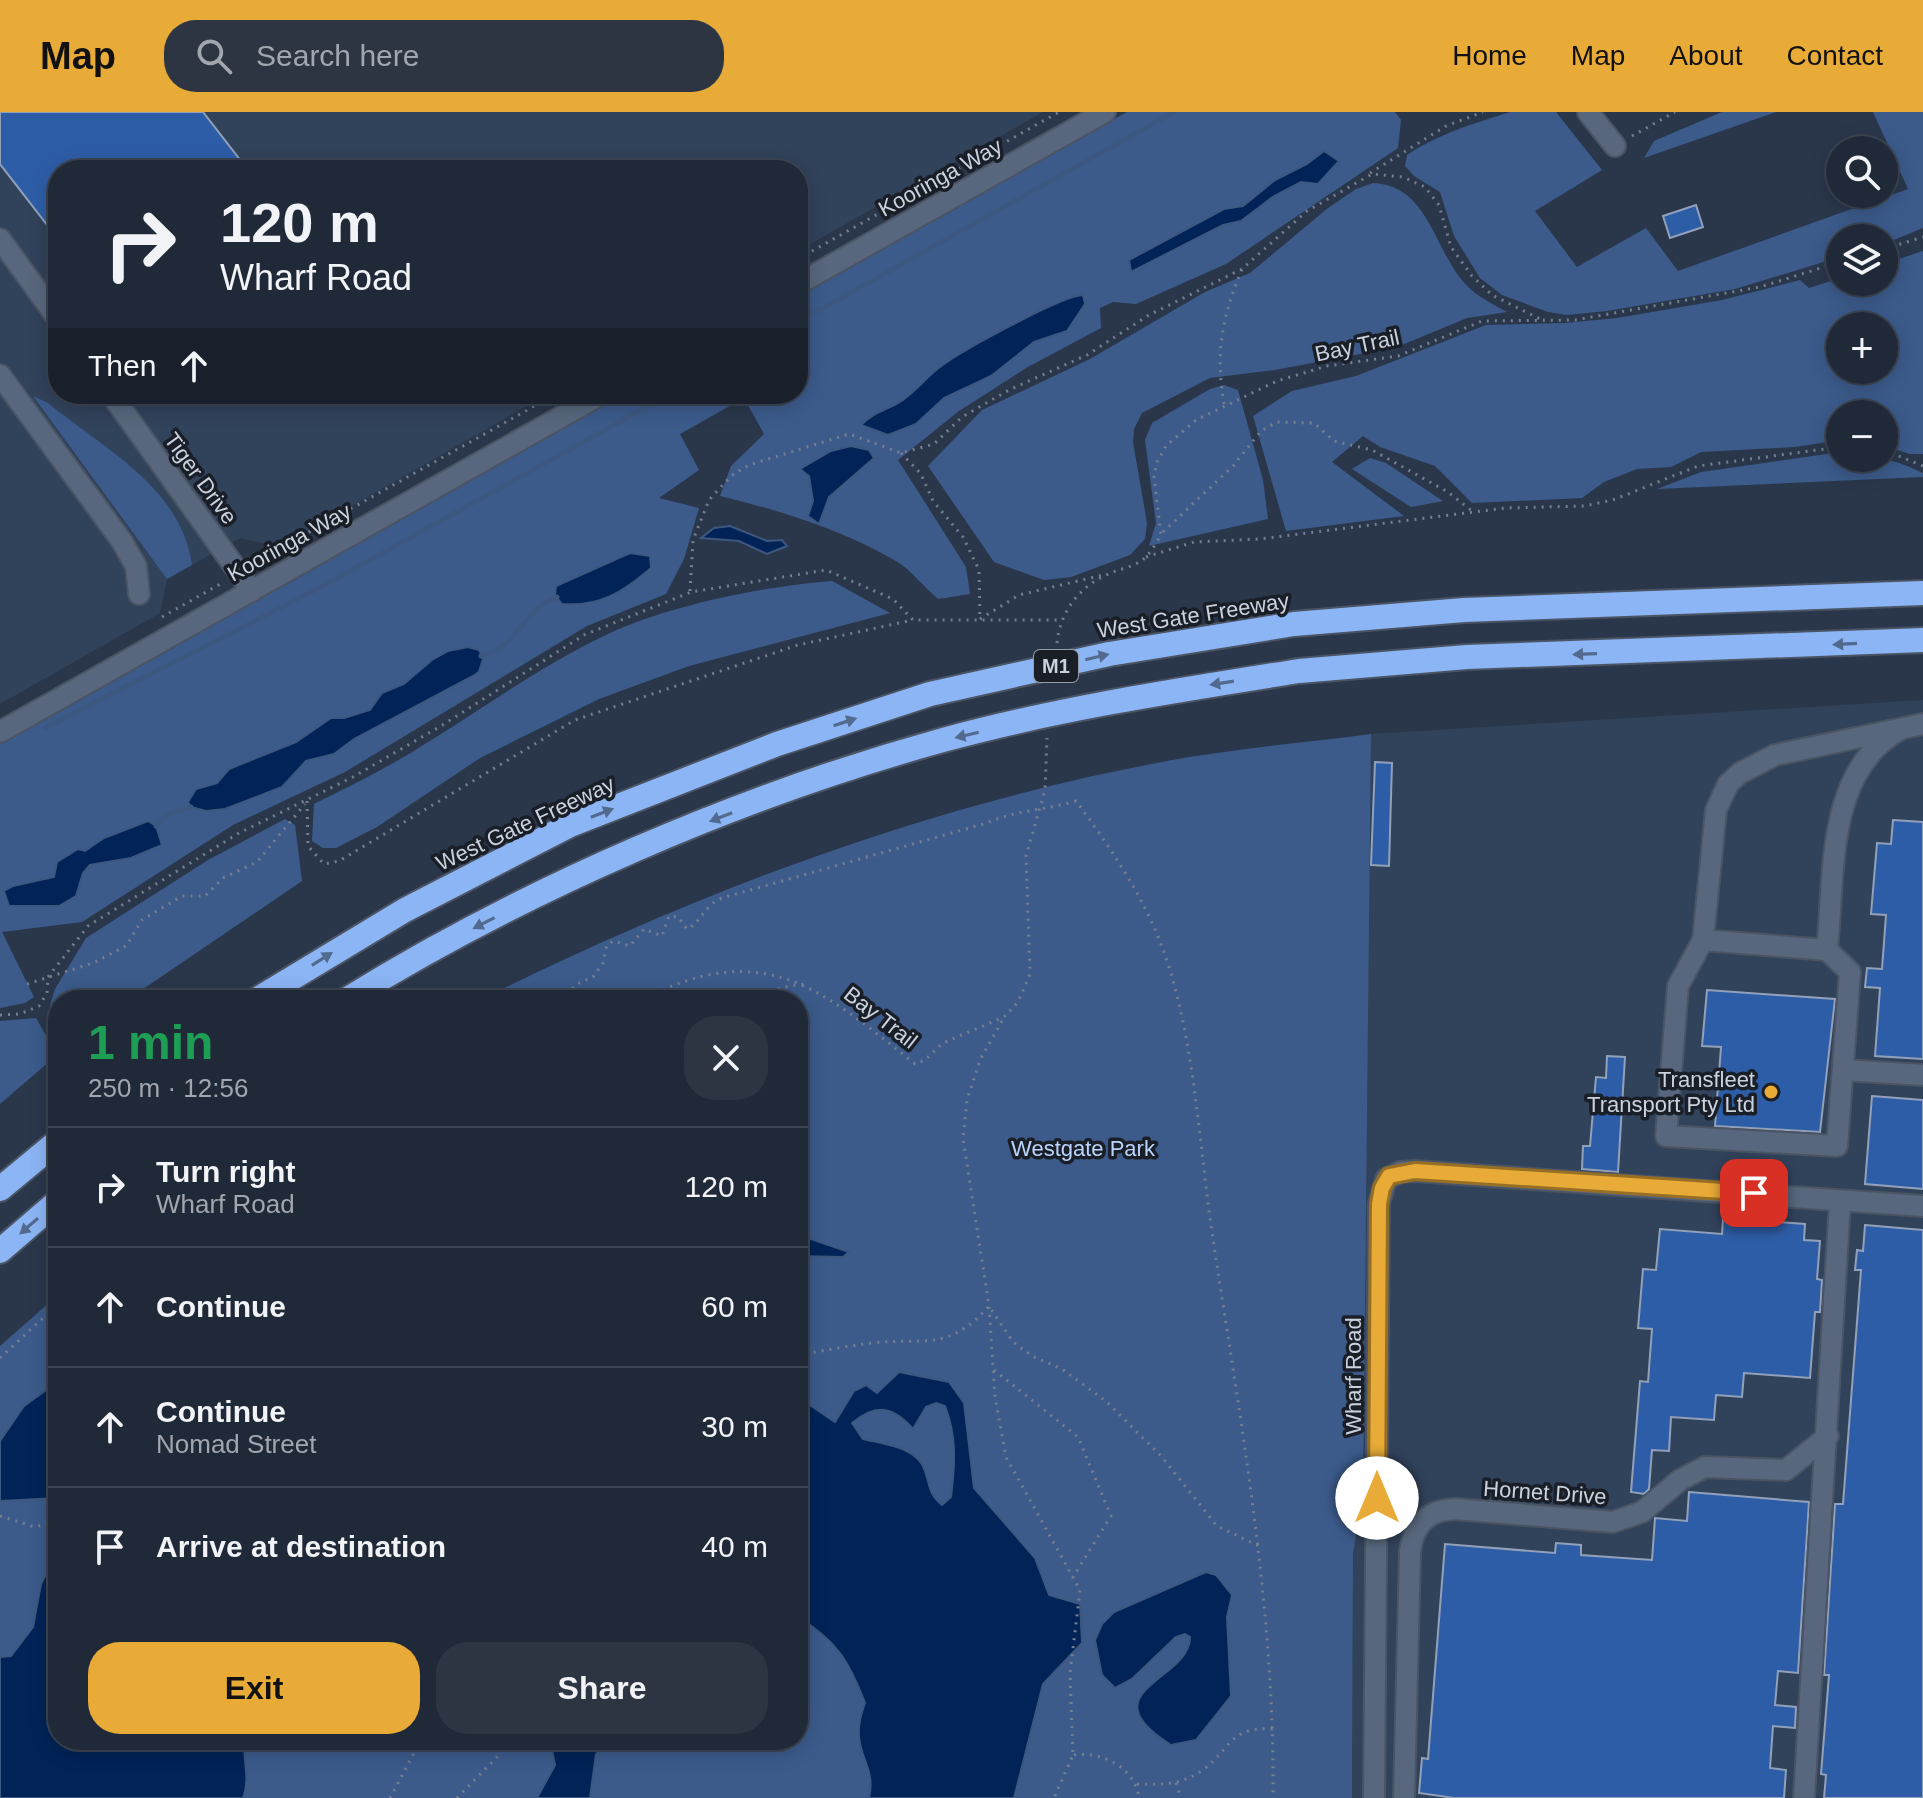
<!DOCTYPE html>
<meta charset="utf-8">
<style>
body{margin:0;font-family:Arial,sans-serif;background:#2d3543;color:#f1f3f6;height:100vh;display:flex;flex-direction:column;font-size:30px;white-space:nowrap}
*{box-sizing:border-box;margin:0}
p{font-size:26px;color:#a2a6ae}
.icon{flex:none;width:44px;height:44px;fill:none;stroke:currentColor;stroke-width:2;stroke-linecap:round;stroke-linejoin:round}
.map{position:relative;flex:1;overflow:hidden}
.panel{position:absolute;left:48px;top:878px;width:760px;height:760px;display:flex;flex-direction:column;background:#202938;border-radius:32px;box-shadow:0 4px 20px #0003,0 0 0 2px #3d4553}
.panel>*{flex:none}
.guide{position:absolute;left:48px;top:48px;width:760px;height:244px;border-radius:32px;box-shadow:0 4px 20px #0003,0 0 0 2px #3d4553;background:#202938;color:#f1f3f6;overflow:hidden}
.tools{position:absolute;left:1826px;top:24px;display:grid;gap:16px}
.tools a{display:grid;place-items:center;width:72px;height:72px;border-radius:50%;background:#202938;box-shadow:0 4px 20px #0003,0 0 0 2px #3d4553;font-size:40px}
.pin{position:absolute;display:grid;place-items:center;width:68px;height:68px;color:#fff;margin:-34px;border-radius:16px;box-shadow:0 4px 12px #0006}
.me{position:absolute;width:88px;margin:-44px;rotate:0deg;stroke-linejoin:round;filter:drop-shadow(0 0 6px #0008)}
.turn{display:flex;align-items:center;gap:28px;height:168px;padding:0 40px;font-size:36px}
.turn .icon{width:104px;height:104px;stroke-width:2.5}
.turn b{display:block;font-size:56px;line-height:68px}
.then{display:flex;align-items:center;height:76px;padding:0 40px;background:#0003;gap:16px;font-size:30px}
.round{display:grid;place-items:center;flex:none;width:84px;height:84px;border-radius:32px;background:#2d3543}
.overview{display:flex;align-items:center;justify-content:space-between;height:136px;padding:0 40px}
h1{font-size:48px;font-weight:600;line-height:60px;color:#1e9e55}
.action{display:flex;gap:16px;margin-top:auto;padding:16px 40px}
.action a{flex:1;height:92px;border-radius:32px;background:#e8ab37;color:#111;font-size:32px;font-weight:600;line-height:92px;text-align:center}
.action a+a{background:#2d3543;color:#f1f3f6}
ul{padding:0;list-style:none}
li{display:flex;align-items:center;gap:24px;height:120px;padding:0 40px;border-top:2px solid #3d4553}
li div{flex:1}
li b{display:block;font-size:30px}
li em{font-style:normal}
header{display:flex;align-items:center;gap:48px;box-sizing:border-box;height:112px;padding:0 40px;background:#e8ab37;color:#111}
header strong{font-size:38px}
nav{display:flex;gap:44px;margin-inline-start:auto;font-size:28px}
.search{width:560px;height:72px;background:#2d3543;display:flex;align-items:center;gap:20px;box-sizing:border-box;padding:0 28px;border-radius:32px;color:#a2a6ae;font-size:30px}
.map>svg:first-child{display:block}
.built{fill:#31425b}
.green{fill:#3c5b8b;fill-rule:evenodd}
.water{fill:#012357;stroke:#3d5880;stroke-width:2;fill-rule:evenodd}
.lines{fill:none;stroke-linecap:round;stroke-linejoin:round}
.stream{stroke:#3d5880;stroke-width:5}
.building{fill:#2e5da7;stroke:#92a1b9;stroke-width:2}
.minor-casing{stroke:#4a5464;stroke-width:24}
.highway-casing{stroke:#4a5464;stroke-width:28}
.path{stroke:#747f90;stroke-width:3;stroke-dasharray:2 6;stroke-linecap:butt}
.minor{stroke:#58677d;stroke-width:20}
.highway{stroke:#8cb5f5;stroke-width:24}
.highway-bridge-casing{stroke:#4a5464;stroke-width:28;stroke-linecap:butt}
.highway-bridge{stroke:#8cb5f5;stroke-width:24}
.oneway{fill:#526a8e}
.route-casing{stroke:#976f24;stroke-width:20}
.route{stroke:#e8ab37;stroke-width:14}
.poi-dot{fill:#e8ab37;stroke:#191e27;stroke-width:3}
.labels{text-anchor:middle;stroke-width:7;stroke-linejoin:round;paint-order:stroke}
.shield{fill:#191e27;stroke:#959ca8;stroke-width:2}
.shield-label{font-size:20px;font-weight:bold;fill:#cad2df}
.street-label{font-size:22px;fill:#cad2df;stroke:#191e27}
.poi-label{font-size:22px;fill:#cad2df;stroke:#191e27;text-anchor:end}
.park-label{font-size:22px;fill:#bad4fd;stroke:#191e27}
</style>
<header>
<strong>Map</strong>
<div class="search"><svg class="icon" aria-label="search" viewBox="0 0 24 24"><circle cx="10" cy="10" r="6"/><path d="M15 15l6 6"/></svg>Search here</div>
<nav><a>Home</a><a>Map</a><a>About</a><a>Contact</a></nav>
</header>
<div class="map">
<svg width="1923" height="1686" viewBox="0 0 1923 1686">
<rect width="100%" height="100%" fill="#2a374b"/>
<g class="built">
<polygon points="0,0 1043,0 798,139 798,58 58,58 58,282 548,282 280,435 240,426 167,467 160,501 0,592"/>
<polygon points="1923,588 1923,1686 1352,1686 1353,1442 1371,622"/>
</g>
<g class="green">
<path d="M1127 0H1395L1401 8 1398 36 1226 152 1136 192 1113 190 1100 196 1101 216 1026 256 959 299 898 348 966 455 970 482 938 487C924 475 911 458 896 449 843 418 779 398 720 384L731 354 764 322 744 286 680 322 699 358 659 386 699 396 684 447 666 482 587 514 345 660 233 713 82 810 2 820 34 885 25 891 0 896V632L624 282H798V184Z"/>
<path d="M1510 0H1556L1602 58 1535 99 1577 155 1646 116 1678 159 1908 77 1873 0H1923V116L1884 132V126H1840V145L1735 177 1607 199 1567 203 1548 200 1502 183 1480 166 1454 124 1440 80 1414 64 1405 54 1407 43C1440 21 1473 12 1510 0Z"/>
<polygon points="1722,0 1776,0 1644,46 1654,29"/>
<path d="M1373 71C1426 73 1433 132 1461 167 1472 182 1491 191 1507 200L1467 206 1397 235 1275 258 1210 266 1142 301 1134 317 1133 330 1147 411 1145 427 1130 443 1071 465 1044 468 994 450 928 354 982 298 1090 247 1205 180 1250 161 1328 96 1356 77Z"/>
<path d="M1923 139V342H1910L1884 334V302H1840V328L1795 335 1701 340 1671 355 1637 357 1604 370 1582 386 1472 391 1435 354 1380 335 1363 324 1332 350 1404 404 1286 419 1253 304 1292 279 1356 264 1486 213 1565 211 1617 206 1722 188 1800 168 1809 176 1840 166V170H1884V152ZM1840 214H1884V258H1840Z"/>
<polygon points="1224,273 1238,278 1263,368 1268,407 1149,434 1156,411 1145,328 1152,311 1210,277"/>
<path d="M33 284 48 291C103 336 181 375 192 453L167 467Z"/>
<path d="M1840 340V346C1879 346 1888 344 1923 361V365L1657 377 1701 360Z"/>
<polygon points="1370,346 1386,351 1443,389 1411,395 1352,357"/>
<path d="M832 469 890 501 689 554 599 587 480 646 377 715 336 736H323L312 729 314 692C341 678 369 665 395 650 467 609 533 557 608 522 669 493 766 474 832 469Z"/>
<path d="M1371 622 1363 1379 1353 1442 1352 1686H0V1234L58 1183V1628H798V888H480C698 780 922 695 1162 650 1231 637 1302 631 1371 622Z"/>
<polygon points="285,707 295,713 302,769 127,888 58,888 58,916 50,893 55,877 86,826 208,748"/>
<polygon points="36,906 57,943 0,992 0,909"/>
</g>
<g class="water">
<polygon points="1324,39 1339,49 1318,72 1301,70 1274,84 1241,109 1223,113 1131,160 1129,148 1224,97 1243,94 1275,68 1307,52"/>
<path d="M1083 183 1085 192 1067 219 1034 230 991 264 944 286 916 312 888 323 861 313C873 301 883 299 898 291 914 282 925 266 940 255 959 240 1063 183 1083 183Z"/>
<polygon points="851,334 869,338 874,346 829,385 819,412 808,404 813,389 809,364 800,357 831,339"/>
<polygon points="730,414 767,429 782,428 787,434 767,442 739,429 701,426 714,416"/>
<path d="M630 441 650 444 651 456C623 480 600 495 562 492L555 483 556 474Z"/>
<polygon points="468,535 479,538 483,547 479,560 473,564 354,627 334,642 306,649 282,675 225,697 206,699 191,695 188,690 196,677 217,671 229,657 296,630 331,606 344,606 370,598 382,581 404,572 432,548 448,539"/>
<polygon points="148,709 156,714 162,733 131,746 90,753 83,761 76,784 59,794 9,794 4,779 13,774 54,765 57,750 78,737 85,739 104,726"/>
<polygon points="811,1127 849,1140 843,1145 798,1144 798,1128"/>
<path d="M899 1260 949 1270 964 1291 974 1376 1035 1446 1049 1483 1080 1492 1082 1531 1043 1572 1014 1686H869C878 1649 846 1641 865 1591 849 1549 837 1529 798 1505V1285L835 1310 854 1279 866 1273 877 1281ZM936 1291 945 1294C957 1324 955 1353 951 1385L942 1393C929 1382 930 1374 925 1359 918 1335 883 1332 863 1327L852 1311C876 1291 893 1294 913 1317L926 1295Z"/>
<polygon points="49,1276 58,1276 58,1386 0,1389 0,1329 24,1294"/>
<path d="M58 1439V1628H245C242 1650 251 1665 243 1686H0V1545L11 1544 33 1515 41 1472Z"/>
<path d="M1206 1460 1216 1463 1232 1483 1227 1505 1231 1584 1196 1628 1171 1633C1085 1579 1191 1568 1190 1525L1185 1522 1176 1525 1132 1567 1115 1576 1102 1563 1095 1528 1102 1512 1114 1500Z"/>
<polygon points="550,1628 610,1628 596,1642 590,1686 537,1686 555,1653"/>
</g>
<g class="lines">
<g class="stream">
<polyline points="798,210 1174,0"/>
<path d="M481 544C518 537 523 496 557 485"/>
<polyline points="45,616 323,474 670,282"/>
<polyline points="156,714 169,702 191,695"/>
</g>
</g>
<g class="building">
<polygon points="0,0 203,0 248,58 58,58 58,127 0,52"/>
<polygon points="1696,93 1703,115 1670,126 1663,104"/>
<polygon points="1375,650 1392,651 1389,754 1371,753"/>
<polygon points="1893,708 1923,710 1923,947 1875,944 1880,876 1865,875 1867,856 1882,857 1886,803 1871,802 1877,731 1891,732"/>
<polygon points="1707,878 1835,887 1820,1020 1715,1014 1721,935 1702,934"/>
<polygon points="1607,944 1625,945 1618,1060 1582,1057 1583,1034 1590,1034 1596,965 1606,966"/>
<polygon points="1872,984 1923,988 1923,1077 1865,1072"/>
<polygon points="1723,1106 1805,1112 1804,1128 1820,1129 1817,1167 1822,1168 1820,1200 1815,1200 1810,1266 1744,1261 1742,1285 1716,1283 1714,1308 1671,1305 1669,1339 1652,1338 1649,1377 1644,1382 1631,1380 1640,1269 1648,1270 1652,1217 1638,1216 1643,1157 1656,1158 1660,1117 1722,1122"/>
<polygon points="1865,1113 1923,1118 1923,1686 1824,1686 1826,1663 1821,1662 1829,1563 1824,1563 1835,1392 1843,1392 1861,1158 1855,1158 1857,1138 1863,1139"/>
<polygon points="1689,1380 1809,1390 1798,1561 1778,1559 1775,1593 1796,1595 1795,1616 1773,1614 1770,1656 1786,1658 1784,1686 1454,1686 1419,1681 1422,1646 1428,1647 1445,1432 1555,1441 1556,1431 1581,1433 1581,1443 1652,1448 1655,1406 1687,1409"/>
</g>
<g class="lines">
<g class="minor-casing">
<g id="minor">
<polyline points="1588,0 1615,34"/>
<polyline points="0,127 58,207"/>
<polyline points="798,172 1105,0"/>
<polyline points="0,263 121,428 136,454 139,482"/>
<polyline points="111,282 252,479"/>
<path d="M1901 617C1825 658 1835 763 1827 838L1703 828 1716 698 1728 672 1740 661 1775 643 1923 612"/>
<polyline points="0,620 602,282"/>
<polyline points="1703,828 1678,874 1666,1024 1837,1034 1850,860 1827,838"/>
<polyline points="1843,958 1923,963"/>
<polyline points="1374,1686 1379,1092 1386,1067 1400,1060 1415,1059 1923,1094"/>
<path d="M1404 1686 1410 1439C1414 1412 1428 1398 1455 1397L1613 1410 1642 1400 1680 1368 1705 1355 1786 1358 1828 1324"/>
<polyline points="1804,1686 1840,1089"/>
</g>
</g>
<g class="highway-casing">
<g id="highway">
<polyline points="1299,559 1467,545 1923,528"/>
<polyline points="0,1077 58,1029"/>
<polyline points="0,1139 58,1089"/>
</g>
</g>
<g class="path">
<polyline points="1632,24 1675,0"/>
<polyline points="1370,61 1446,14 1483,0"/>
<polyline points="1884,137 1923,125"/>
<polyline points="798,147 1059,0"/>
<path d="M1224 292C1215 240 1222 206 1242 157"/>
<polyline points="1884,338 1923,354"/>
<polyline points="901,341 921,362 933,389 963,425 979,458 980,507"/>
<polyline points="1163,420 1233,354 1261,319 1277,310 1314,311 1334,329 1372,338 1448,380 1472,399"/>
<polyline points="1146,445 1194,430 1259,427 1505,396 1584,394 1613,388 1698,354 1840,335"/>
<polyline points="252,448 259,448 556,282"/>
<polyline points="690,479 693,428 709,388 731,364 749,353 849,322 901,341 934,332 962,305 1009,278 1087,243 1149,203 1242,157 1307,99 1372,62 1403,65 1425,75 1439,93 1451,135 1472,164 1492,183 1540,207"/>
<polyline points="162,505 222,471"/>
<polyline points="980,507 1019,483 1103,463"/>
<path d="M1057 531C1060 501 1078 476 1106 463 1120 456 1135 456 1147 444 1152 438 1157 430 1161 423L1154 365 1157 350 1166 334 1196 308 1277 269 1327 254 1398 244 1482 209 1575 208 1760 175 1840 150"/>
<polyline points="307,689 308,734 324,752 339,749 575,608 798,533 913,508"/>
<polyline points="27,872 93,851 126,834 142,808 182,784 205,784 223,766 257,750 305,692"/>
<polyline points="689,887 702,881 714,887"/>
<polyline points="490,888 501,883 515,888"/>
<path d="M561 888 577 872 593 865 603 851 607 833 613 829 630 834 644 817 662 824 669 804 678 805 687 817C702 810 703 794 722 786L987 711C1016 698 1046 698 1076 689 1113 739 1149 792 1168 852 1196 940 1199 1035 1213 1127 1241 1312 1275 1498 1273 1686"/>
<path d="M641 888C764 825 820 876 915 952L925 948 943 931 1004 905 1018 890 1030 862 1026 744 1045 678 1047 626"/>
<polyline points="674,888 694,888"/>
<polyline points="708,888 755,887 783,875 805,872"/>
<polyline points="0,903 20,902 39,894 47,881 48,865 88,814 239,721 351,666 441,614 584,523 691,480 826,458 893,487 913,508 1059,508"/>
<polyline points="1002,909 980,948 967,988 963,1026 989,1194 995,1285 1006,1345 1080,1478 1070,1562 1073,1643 1054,1686"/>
<path d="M798 1243C822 1239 847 1234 871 1231 925 1225 947 1241 989 1194L1013 1230 1032 1244 1062 1257 1107 1290 1162 1345 1217 1414 1259 1434"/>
<polyline points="0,1246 58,1192"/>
<polyline points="994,1258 1078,1325 1111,1404 1073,1465"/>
<polyline points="0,1404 35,1415 58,1408"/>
<path d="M1074 1643C1103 1639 1135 1656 1139 1686"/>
<polyline points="1176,1671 1181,1686"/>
<path d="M1137 1672C1161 1673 1182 1673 1203 1658 1232 1635 1230 1614 1274 1617"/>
<polyline points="390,1686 421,1628"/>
<polyline points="457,1686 497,1645 505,1628"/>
</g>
<use href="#minor" class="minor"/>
<use href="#highway" class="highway"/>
<g class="highway-bridge-casing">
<g id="highway-bridge">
<polyline points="256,888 405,798 570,713 777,632 930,582 1109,542 1294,512 1464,498 1923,481"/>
<path d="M346 888C525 777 740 684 943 628 1060 596 1180 578 1299 559"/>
</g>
</g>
<use href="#highway-bridge" class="highway-bridge"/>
</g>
<defs><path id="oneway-solid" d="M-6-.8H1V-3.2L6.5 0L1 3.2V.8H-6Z" transform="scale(2)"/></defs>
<g class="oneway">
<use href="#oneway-solid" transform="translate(1845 532) rotate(177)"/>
<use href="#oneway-solid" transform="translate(1585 542) rotate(178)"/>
<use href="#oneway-solid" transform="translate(1097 545) rotate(-13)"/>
<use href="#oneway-solid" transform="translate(1222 571) rotate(171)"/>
<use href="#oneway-solid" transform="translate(845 610) rotate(-18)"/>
<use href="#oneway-solid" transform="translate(967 623) rotate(167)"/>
<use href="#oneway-solid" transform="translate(602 701) rotate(-21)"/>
<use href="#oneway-solid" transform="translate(721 705) rotate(159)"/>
<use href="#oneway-solid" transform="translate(484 811) rotate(153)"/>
<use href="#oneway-solid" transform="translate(322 847) rotate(-32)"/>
<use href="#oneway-solid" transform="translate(29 1114) rotate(139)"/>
</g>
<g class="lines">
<g class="route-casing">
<polyline id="route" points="1377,1386 1379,1092 1382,1076 1389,1064 1415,1059 1754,1081"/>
</g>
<use href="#route" class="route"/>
</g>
<circle class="poi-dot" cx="1771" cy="980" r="8"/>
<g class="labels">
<rect class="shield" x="1034" y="538" width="44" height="32" rx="6"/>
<g class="shield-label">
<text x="1056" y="561">M1</text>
</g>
<g class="street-label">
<text transform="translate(940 65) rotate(-29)" y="8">Kooringa Way</text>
<text transform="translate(1357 233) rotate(-12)" y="8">Bay Trail</text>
<text transform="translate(201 366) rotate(54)" y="8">Tiger Drive</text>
<text transform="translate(289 430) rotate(-29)" y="8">Kooringa Way</text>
<text transform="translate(1193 503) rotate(-9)" y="8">West Gate Freeway</text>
<text transform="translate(525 711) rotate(-25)" y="8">West Gate Freeway</text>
<text transform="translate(881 905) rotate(38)" y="8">Bay Trail</text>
<text transform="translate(1353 1264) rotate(-90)" y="8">Wharf Road</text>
<text transform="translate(1545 1380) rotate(4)" y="8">Hornet Drive</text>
</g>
<g class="poi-label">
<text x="1755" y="975">Transfleet<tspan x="1755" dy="25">Transport Pty Ltd</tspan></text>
</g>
<g class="park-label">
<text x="1083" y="1044">Westgate Park</text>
</g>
</g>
</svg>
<div class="tools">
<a><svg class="icon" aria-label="search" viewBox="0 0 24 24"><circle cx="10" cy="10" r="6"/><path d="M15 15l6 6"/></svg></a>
<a><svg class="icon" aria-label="layers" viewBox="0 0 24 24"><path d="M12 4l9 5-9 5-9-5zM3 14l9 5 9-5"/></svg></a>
<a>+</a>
<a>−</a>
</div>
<div class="pin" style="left:1754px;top:1081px;background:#d93025"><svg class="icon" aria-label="arrive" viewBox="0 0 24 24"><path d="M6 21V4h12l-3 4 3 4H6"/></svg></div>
<svg class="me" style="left:1377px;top:1386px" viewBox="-20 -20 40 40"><circle r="19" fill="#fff"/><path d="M0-13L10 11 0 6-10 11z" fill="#e8ab37"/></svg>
<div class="guide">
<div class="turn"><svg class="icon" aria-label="right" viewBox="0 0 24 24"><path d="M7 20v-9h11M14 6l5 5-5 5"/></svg><div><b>120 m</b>Wharf Road</div></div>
<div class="then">Then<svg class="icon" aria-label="ahead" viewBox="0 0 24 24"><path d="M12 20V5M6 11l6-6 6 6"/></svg></div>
</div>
<section class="panel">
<div class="overview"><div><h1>1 min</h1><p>250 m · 12:56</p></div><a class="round"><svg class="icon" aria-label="close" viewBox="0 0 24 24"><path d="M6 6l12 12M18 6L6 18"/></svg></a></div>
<ul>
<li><svg class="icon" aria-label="right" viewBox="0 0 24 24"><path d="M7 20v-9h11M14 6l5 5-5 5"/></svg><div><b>Turn right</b><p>Wharf Road</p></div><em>120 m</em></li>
<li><svg class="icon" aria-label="ahead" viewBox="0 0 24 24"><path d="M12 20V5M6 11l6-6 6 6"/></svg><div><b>Continue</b></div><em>60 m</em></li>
<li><svg class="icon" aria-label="ahead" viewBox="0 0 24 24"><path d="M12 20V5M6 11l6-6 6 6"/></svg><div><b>Continue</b><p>Nomad Street</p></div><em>30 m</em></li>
<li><svg class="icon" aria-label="arrive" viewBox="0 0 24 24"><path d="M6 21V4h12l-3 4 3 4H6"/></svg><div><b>Arrive at destination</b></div><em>40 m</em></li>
</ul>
<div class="action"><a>Exit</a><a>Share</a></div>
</section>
</div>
